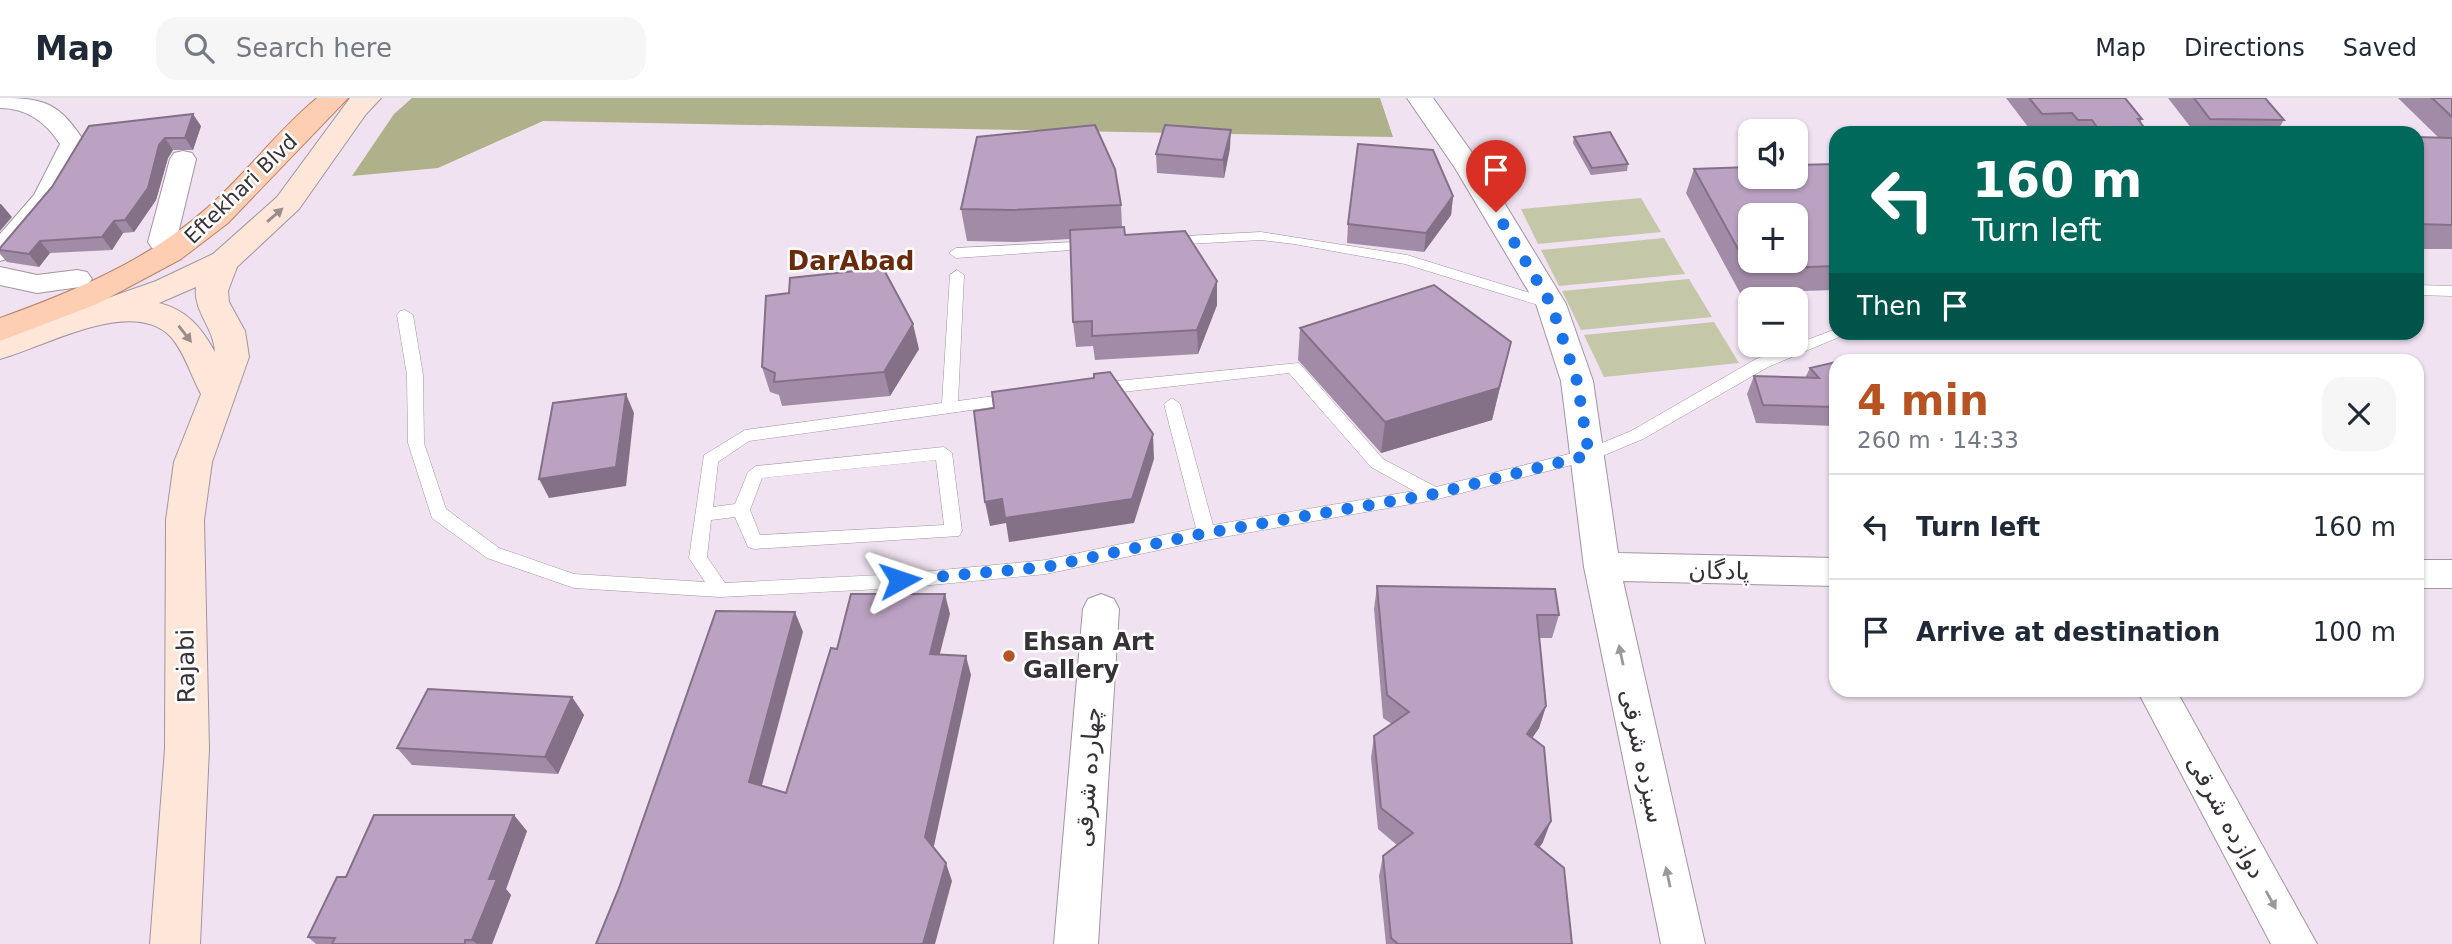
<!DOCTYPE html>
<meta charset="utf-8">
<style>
body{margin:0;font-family:"DejaVu Sans","Noto Naskh Arabic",sans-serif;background:#f6f6f7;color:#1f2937;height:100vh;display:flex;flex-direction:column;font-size:26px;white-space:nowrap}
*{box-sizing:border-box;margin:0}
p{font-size:23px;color:#747a83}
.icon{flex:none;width:38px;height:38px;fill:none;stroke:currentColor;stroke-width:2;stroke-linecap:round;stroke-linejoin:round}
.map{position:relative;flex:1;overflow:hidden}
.side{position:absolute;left:1829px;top:256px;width:595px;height:343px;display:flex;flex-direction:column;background:#fff;border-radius:21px;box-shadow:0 2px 5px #0004}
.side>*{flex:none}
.guide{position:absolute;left:1829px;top:28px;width:595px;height:214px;border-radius:21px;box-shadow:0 2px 5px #0004;background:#00695c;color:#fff;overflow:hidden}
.tools{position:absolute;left:1738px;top:21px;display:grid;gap:14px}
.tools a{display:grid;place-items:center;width:70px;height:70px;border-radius:14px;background:#fff;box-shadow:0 2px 5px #0004;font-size:35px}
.pin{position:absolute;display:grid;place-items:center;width:60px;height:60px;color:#fff;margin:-72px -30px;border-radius:50% 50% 50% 0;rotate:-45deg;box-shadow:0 0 7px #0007}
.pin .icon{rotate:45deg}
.me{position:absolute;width:77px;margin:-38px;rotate:85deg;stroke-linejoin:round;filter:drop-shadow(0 0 5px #0008)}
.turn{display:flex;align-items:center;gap:24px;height:147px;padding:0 28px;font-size:32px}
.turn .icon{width:91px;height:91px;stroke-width:2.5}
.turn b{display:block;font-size:49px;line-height:60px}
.then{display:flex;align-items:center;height:66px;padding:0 28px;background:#0003;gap:14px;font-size:26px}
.round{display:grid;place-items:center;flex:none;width:74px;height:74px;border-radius:21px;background:#f6f6f7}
.summary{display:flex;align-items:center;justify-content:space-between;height:119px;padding:0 28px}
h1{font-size:42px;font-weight:600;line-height:52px;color:#b75223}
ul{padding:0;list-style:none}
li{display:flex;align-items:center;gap:21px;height:105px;padding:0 28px;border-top:2px solid #e0e1e3}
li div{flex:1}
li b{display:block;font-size:26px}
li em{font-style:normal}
header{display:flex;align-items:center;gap:42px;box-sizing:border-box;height:98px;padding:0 35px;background:#fff;border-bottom:2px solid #e0e1e3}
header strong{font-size:33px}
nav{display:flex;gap:38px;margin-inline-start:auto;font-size:24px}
.search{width:490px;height:63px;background:#f6f6f7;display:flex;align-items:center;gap:18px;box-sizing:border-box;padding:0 24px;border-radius:21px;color:#747a83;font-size:26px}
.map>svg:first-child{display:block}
.green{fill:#c5c7a9}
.forest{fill:#afb18a}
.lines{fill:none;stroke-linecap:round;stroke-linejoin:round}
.service-casing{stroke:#a295a2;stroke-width:1}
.minor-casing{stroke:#a295a2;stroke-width:2}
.secondary-casing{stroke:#a295a2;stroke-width:2}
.primary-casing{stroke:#b88266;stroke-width:2}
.service{fill:#fff;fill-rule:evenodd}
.minor{fill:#fff;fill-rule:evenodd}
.secondary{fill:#fee6d9;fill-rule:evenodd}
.primary{fill:#feceb3;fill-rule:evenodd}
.wall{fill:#a28ba7}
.shaded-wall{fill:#847188}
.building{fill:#bca2c2;stroke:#847188;stroke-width:2;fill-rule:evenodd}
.oneway{fill:#9a8c88}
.oneway2{fill:#9b989b}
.route{stroke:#1a73e8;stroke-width:12;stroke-dasharray:0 21.6}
.poi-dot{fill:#b75223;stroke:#fff;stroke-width:2.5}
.labels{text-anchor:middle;stroke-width:5;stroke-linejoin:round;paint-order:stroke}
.far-street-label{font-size:21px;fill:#373237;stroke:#fff}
.street-label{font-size:24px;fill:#373237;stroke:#fff}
.poi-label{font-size:24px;font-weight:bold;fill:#373237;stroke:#fff;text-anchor:start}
.neighbourhood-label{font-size:26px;font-weight:bold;fill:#6a2a0c;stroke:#fff}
</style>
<header>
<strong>Map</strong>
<div class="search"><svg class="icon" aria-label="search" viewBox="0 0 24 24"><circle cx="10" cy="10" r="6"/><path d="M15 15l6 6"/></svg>Search here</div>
<nav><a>Map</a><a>Directions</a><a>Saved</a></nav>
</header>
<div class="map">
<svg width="2452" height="846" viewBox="0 0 2452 846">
<rect width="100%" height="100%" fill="#f0e2f0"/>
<g class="green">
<polygon points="1641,100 1661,134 1538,146 1521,111"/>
<polygon points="1664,140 1685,176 1559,188 1541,152"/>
<polygon points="1689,181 1712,219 1581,232 1562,193"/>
<polygon points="1714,224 1739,265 1604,279 1584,237"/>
</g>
<polygon class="forest" points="412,0 1380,0 1393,39 543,23 438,70 352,78 394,16"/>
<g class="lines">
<g class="service-casing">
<g id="service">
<polygon points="1261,134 1407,157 1556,203 1559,206 1551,211 1405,166 1294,146 1261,142 1168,147 1161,143 1168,139"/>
<polygon points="1095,143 1102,147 1100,150 956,160 949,155 956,150"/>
<path d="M957 172 964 177 958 303 1016 295 1022 297 1024 301 1022 305 749 343 718 364 713 409 735 406 748 374 756 368 944 349 952 355 962 433 959 438 754 451 748 449 735 419 711 422 707 459 725 485 900 476 1046 462 1196 430 1164 306 1172 300 1180 306 1213 427 1414 393 1371 369 1289 275 1096 297 1088 291 1096 285 1299 265 1383 361 1436 389 1585 352 1631 333 1756 261 1836 231V234H1851L1768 269 1643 341 1595 361 1434 402 1206 442 1046 476 900 490 720 499 574 490 487 460 432 420 408 345 407 277 397 217 400 213 405 212 413 217 423 277 424 345 446 411 499 450 574 476 705 484 689 460 704 357 745 332 942 305 950 177ZM936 362 944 427 760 437 750 412 762 380Z"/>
<polygon points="2417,187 2452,188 2452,198 2417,197"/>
</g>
</g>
<g class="minor-casing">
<g id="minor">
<path d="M0 0C47 0 60 6 86 46L60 100 10 160 0 163V136L34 97 60 46C46 24 26 10 0 10Z"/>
<polygon points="1407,0 1433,0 1483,70 1566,206 1593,283 1618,455 1836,460 1836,488 1623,483 1705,846 1661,846 1584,469 1561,283 1536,206 1455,70"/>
<polygon points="183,53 192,55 196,61 176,144 172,150 162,153 152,150 148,144 170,61 174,55"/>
<polygon points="0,169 37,177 77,172 87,174 92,181 87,188 37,195 0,187"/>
<rect x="2417" y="462" width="35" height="28"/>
<polygon points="1101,496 1114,501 1119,511 1098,846 1054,846 1083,511 1088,501"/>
<polygon points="2137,592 2176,592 2317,846 2271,846"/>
</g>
</g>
<g class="secondary-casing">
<path id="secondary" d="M350 0H381L366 16 299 111 237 169 228 193 229 204 245 233 249 259 212 364 204 422 209 651 200 846H150L165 651 166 422 174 364 201 296C191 278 185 255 171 239 132 198 45 249 0 261V238L156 183 213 156 277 99ZM196 189C193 213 214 230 215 254 201 229 187 212 159 205Z"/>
</g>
<g class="primary-casing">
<path id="primary" d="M317 0H348L228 125 181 161 97 206 0 243V220C73 194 149 162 207 110 246 76 277 33 317 0Z"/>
</g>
<use href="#service" class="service"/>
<use href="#minor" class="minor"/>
<use href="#secondary" class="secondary"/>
<use href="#primary" class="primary"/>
</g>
<g class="wall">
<polygon points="2006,0 2125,0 2142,21 2140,24 2148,35 2064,35 2063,33 2032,34"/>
<polygon points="2168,0 2265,0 2284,22 2276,35 2195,35"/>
<polygon points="2398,0 2452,0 2452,151 2417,151 2417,39 2439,40"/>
<polygon points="89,28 201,28 193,52 173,52 168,60 156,102 134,134 123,135 112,152 50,155 39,169 7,164 0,156 0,150 52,89"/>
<polygon points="1574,39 1628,66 1627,73 1591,77 1573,45"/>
<polygon points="1230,50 1224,80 1157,75 1156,56"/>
<polygon points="1836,66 1836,192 1740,195 1686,95 1694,71"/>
<polygon points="1453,98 1451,117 1424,154 1347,145 1348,126"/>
<polygon points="1121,107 1122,129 1125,137 1217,183 1217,207 1198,256 1095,262 1093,248 1076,249 1073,224 1070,141 1017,144 967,143 961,111"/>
<polygon points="1300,230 1511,244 1492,322 1381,355 1298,262"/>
<polygon points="919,251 890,298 782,308 779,297 770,294 762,269"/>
<polygon points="1836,264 1836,330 1834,328 1756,325 1747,296 1754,278 1805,280 1810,270"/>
<polygon points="1377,488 1559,517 1552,540 1539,540 1546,608 1539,630 1532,640 1543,744 1539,750 1572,846 1386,846 1379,778 1383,758 1397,747 1378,731 1371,660 1374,638 1392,626 1383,620 1374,511"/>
<polygon points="572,599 584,617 558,676 412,667 397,650"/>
<polygon points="527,733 506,791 511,797 492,846 316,846 308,839 346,779"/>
</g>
<g class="shaded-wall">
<polygon points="193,16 201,28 193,52 185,40"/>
<polygon points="1231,32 1230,50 1224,80 1223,62"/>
<polygon points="165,40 173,52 168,60 156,102 134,134 125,122 159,47"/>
<polygon points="1453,98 1451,117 1424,154 1426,135"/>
<polygon points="0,106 1,106 12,119 0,133"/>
<polygon points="114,123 123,135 112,152 102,139"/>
<polygon points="40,143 50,155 39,169 29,156"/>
<polygon points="1217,183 1217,207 1198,256 1197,232"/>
<polygon points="913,226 919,251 890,298 884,274"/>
<polygon points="1511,244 1492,322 1381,355 1385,324"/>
<polygon points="626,296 634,315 626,388 549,400 539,381"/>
<polygon points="1153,336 1154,361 1134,425 1009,444 1006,425 990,428 985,404 1002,401"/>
<polygon points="945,496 950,516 935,575 930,556"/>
<polygon points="795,514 803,534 758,702 749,684"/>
<polygon points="966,558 971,577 932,757 925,739"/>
<polygon points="572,599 584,617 558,676 545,659"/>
<polygon points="1546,608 1539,630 1520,658 1527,636"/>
<polygon points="514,717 527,733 506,791 511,797 492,846 477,846 472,842 489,781"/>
<polygon points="1551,723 1543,744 1527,767 1535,746"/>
<polygon points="946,765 952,783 935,846 923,846"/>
</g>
<g class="building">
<polygon points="2029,0 2125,0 2142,21 2138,21 2148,35 2101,35 2092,22 2078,22 2072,15 2042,16"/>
<polygon points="2194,0 2265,0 2284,22 2210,21"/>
<polygon points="2432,0 2452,0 2452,19"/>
<polygon points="193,16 185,40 165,40 159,47 148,90 125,122 114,123 102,139 40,143 29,156 0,152 0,150 52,89 89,28"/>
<polygon points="1095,27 1115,71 1121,107 1013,112 961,111 977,39"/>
<polygon points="1165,27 1231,32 1223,62 1156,56"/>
<polygon points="1610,34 1628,66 1592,70 1574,39"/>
<polygon points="2417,39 2452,40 2452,127 2417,126"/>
<polygon points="1358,46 1433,52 1453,98 1426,135 1348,126"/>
<path d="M1836 66V168L1749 171 1694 71 1750 69V79H1796V67ZM1750 117H1796V163H1750Z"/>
<polygon points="1124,129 1125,137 1185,133 1217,183 1197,232 1092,238 1092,223 1073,224 1070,132"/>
<polygon points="883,170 913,226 884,274 774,284 775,275 762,269 766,198 789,195 790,180"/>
<polygon points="1434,187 1511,244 1499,290 1385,324 1300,230"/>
<polygon points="1865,258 1869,262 1845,262"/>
<polygon points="1836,264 1836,309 1763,307 1754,278 1819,280 1810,270"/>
<polygon points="1110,274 1153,336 1132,401 1005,420 1002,401 985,404 974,313 994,310 992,294 1094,280 1094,276"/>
<polygon points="626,296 616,369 539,381 553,305"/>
<polygon points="1377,488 1555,491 1559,517 1537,517 1546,608 1527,636 1544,649 1551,723 1535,746 1564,770 1572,846 1398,846 1391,840 1383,758 1413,735 1381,710 1374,638 1409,614 1387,597"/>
<polygon points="851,496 945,496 930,556 966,558 925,739 946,765 923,846 596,846 619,790 716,513 795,514 749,684 786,695 831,550 837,551"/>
<polygon points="428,591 572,599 545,659 397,650"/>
<polygon points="374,717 514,717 489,781 497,781 472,842 465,842 465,846 332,846 335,840 308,839 337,779 346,779"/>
</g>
<defs><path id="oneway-solid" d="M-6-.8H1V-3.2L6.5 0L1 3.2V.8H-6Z" transform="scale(1.75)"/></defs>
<g class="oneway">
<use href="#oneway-solid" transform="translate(275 117) rotate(-41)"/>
<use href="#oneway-solid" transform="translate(185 236) rotate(52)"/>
</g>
<g class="oneway2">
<use href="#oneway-solid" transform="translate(1621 557) rotate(-102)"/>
<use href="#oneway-solid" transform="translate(1668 779) rotate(-102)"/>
<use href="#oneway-solid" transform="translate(2271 802) rotate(61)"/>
</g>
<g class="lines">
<polyline class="route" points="900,482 1046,469 1206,435 1434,396 1589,357 1577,283 1551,206 1496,114"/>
</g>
<circle class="poi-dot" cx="1009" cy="558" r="7"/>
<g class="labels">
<g class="far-street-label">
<text transform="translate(241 91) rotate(-44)" y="7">Eftekhari Blvd</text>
</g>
<g class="street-label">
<text transform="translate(1719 473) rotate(1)" y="8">پادگان</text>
<text transform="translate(186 568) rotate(-91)" y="8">Rajabi</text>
<text transform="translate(1642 658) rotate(78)" y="8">سیزده شرقی</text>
<text transform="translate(1088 679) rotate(-86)" y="8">چهارده شرقی</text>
<text transform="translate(2226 719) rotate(61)" y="8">دوازده شرقی</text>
</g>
<g class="poi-label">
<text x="1023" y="552">Ehsan Art<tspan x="1023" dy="28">Gallery</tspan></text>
</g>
<g class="neighbourhood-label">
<text x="851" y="172">DarAbad</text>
</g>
</g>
</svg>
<div class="tools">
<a><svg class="icon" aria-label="sound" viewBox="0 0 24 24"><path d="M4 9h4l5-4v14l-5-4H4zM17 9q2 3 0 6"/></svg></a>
<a>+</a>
<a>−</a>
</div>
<div class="pin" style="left:1496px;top:114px;background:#d93025"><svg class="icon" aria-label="arrive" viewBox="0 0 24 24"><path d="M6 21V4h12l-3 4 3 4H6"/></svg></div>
<svg class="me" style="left:900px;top:482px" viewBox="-20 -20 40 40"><path d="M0-17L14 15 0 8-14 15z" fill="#1a73e8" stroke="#fff" stroke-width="4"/></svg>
<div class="guide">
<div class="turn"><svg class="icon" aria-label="left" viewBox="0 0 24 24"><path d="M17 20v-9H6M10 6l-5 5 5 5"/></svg><div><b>160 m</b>Turn left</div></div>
<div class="then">Then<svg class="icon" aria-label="arrive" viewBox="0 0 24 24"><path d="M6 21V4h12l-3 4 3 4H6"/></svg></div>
</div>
<section class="side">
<div class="summary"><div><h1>4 min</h1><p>260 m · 14:33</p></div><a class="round"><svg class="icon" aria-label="close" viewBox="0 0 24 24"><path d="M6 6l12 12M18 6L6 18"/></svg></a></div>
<ul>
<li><svg class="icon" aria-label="left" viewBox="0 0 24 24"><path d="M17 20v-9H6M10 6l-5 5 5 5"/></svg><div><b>Turn left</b></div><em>160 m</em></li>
<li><svg class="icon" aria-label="arrive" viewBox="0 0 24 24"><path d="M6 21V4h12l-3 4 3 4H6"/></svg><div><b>Arrive at destination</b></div><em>100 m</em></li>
</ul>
</section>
</div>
